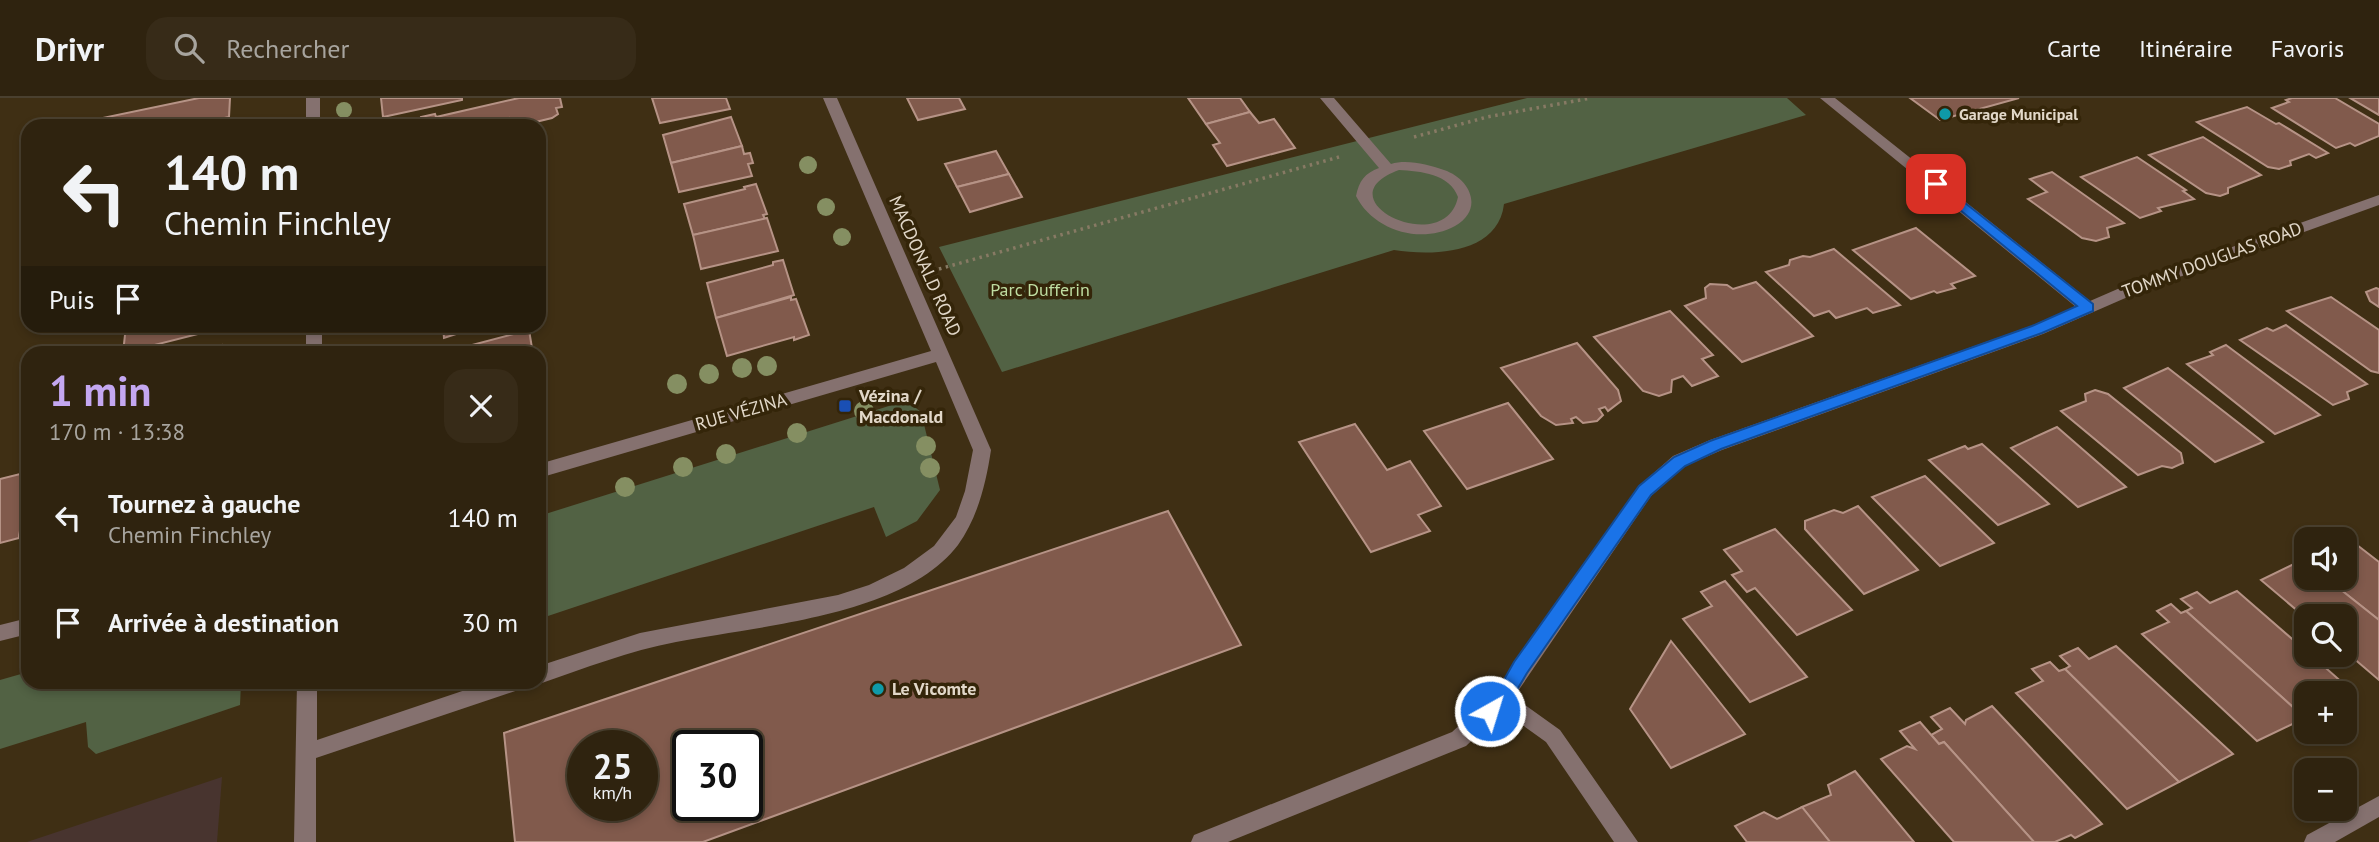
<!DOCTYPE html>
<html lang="fr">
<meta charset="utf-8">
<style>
body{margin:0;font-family:"PT Sans",sans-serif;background:#372b18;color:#f1f3f6;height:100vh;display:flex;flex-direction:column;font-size:26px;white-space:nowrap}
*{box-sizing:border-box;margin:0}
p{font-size:23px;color:#a7a49e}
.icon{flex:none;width:38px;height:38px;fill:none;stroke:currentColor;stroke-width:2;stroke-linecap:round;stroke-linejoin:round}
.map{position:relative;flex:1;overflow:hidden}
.side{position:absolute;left:21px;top:248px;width:525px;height:343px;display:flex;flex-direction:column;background:#2f230f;border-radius:21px;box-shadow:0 4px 10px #0003,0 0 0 2px #4a402f}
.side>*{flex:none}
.top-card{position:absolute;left:21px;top:21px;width:525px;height:214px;border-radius:21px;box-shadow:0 4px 10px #0003,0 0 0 2px #4a402f;background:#2f230f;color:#f1f3f6;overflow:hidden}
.controls{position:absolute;left:2294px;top:429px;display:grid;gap:14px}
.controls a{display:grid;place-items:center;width:63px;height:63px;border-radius:14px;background:#2f230f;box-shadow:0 4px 10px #0003,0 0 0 2px #4a402f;font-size:35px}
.speed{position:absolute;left:567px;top:632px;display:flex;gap:14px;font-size:35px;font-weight:700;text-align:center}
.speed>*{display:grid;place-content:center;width:91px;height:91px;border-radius:50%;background:#2f230f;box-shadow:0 4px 10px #0003,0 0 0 2px #4a402f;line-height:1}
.speed small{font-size:18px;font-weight:400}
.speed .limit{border:4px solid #111;border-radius:10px;background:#fff;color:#111}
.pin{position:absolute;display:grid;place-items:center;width:60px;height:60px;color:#fff;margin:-30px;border-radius:14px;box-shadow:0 4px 10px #0006}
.me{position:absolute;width:77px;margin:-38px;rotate:39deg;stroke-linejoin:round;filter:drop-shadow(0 0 5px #0008)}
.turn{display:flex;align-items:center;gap:24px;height:147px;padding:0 28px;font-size:32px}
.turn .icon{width:91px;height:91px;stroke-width:2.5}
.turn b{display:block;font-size:49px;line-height:60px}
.then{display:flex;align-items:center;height:66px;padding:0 28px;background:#0003;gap:14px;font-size:26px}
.round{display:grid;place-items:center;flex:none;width:74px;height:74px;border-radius:21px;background:#372b18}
.summary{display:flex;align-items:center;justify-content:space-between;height:119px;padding:0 28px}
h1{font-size:42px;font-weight:700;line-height:52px;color:#c4a7f1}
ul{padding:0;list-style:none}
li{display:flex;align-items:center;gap:21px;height:105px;padding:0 28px}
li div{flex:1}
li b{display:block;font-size:26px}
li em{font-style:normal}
header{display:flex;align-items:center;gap:42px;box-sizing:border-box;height:98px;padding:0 35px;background:#2f230f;border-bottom:2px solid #4a402f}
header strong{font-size:33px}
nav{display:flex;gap:38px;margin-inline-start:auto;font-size:24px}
.search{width:490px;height:63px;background:#372b18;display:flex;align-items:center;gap:18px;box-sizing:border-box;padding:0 24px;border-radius:21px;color:#a7a49e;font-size:26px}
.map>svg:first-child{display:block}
.commercial{fill:#48342f}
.green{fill:#526244}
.building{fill:#815a4c;stroke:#b69386;stroke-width:2;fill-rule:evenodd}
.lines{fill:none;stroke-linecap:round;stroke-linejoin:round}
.path{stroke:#877a64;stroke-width:3.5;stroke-dasharray:2.5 4.5;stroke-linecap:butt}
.minor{fill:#85716f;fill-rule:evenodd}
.tree{fill:#858f62}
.route{fill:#1a73e8;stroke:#114b97;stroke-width:2}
.culture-dot{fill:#0f9aa8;stroke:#342509;stroke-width:2.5}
.transit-dot{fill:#1a4fb4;stroke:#342509;stroke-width:2.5}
.labels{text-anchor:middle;stroke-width:7;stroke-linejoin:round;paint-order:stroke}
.far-poi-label{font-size:16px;font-weight:bold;fill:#e2d8c9;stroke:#342509;text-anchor:start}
.street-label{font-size:18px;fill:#e2d8c9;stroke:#342509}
.park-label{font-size:18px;fill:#bfdea2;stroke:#342509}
.poi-label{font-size:18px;font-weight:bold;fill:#e2d8c9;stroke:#342509;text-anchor:start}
</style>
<header>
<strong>Drivr</strong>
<div class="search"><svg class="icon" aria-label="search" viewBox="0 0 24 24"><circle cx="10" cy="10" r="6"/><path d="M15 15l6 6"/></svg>Rechercher</div>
<nav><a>Carte</a><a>Itinéraire</a><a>Favoris</a></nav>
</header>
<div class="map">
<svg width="2379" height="744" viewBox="0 0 2379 744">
<rect width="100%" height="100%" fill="#3f2f14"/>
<polygon class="commercial" points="222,679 217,744 27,744"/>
<g class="green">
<path d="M1527 0H1787L1806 17 1504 106C1498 157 1432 158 1394 152L1002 274 939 149Z"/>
<polygon points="892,307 912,307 921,314 940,392 917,423 886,439 874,409 539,521 539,418"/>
<polygon points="28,574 28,584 241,585 240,607 96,656 88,649 86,624 0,651 0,582"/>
</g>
<g class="building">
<polygon points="199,0 230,0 229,19 188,28 87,28 88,23"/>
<polygon points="381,0 462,0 462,2 383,19"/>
<polygon points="519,0 560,0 562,9 556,10 558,16 552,20 519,28 511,28 509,20 494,24 495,28 422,28 421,19 435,16 436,19"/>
<polygon points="652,0 726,0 730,11 660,25"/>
<polygon points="907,0 959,0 965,11 918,22"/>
<polygon points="1188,0 1240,0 1250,14 1206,26"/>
<polygon points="1910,0 2019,0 1940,22"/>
<polygon points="2292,0 2335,0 2379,26 2379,38 2355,48 2350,45 2336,50 2272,10 2289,4 2286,2"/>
<polygon points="2350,0 2379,0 2379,17"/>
<polygon points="2247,9 2276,26 2279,25 2328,55 2316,60 2309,56 2290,63 2291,67 2279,71 2268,69 2197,24"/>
<polygon points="1250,14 1259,25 1274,21 1295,50 1227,68 1213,47 1220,45 1206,26"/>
<polygon points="731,19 742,48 671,65 663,37"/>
<polygon points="2203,39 2261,77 2228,90 2228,95 2220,98 2206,95 2149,57"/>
<polygon points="742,48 744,56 750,55 753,65 748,66 752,78 679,94 671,65"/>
<polygon points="996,53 1009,76 957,89 945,66"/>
<polygon points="2137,59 2186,92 2183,93 2194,101 2158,110 2161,113 2140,120 2081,79"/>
<polygon points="2052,74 2124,125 2107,130 2109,139 2096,143 2082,140 2028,101 2047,94 2030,81"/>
<polygon points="1009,76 1022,99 970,114 957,89"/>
<polygon points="756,86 767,116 763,117 765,121 693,137 684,106 745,91 744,89"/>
<polygon points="767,120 778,153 701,171 693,137"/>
<polygon points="1916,130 1975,178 1951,186 1955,190 1937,195 1934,193 1911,201 1853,152"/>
<polygon points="1834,151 1900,207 1873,215 1867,210 1836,220 1829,213 1814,218 1766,174 1789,167 1790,162 1803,158 1810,159"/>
<polygon points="783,162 794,197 716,220 707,185 773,167 773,164"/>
<polygon points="1756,184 1813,238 1742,264 1685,208 1706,200 1705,190 1710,186 1727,187 1733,191"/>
<polygon points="2376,190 2379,191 2379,209 2370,203 2366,194"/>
<polygon points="791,199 791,202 796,201 809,237 794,242 794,239 727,258 716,220"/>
<polygon points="2331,199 2379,232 2379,275 2371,273 2287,213"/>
<polygon points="1670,213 1713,257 1702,261 1718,278 1692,288 1683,278 1672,282 1671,294 1659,298 1643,293 1594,239"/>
<polygon points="2286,227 2367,286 2347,294 2349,301 2333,307 2240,242 2267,230 2273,233"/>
<polygon points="126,228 203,228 202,235 123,255"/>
<polygon points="443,228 481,228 444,240"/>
<polygon points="529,232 533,256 442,256 442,252 457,248 457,251"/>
<polygon points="1577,245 1618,292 1621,303 1608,313 1605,309 1599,311 1603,317 1597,323 1583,325 1576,319 1571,321 1573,325 1556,327 1541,318 1501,270"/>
<polygon points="222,247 222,256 190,256"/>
<polygon points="2226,247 2320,317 2275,336 2187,266 2213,257 2210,254"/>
<polygon points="2168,270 2263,344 2215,364 2124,290"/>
<polygon points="2095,292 2108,296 2181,355 2183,365 2172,370 2162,368 2138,377 2061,313 2086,303 2085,296"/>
<polygon points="1508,305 1553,361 1467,391 1424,333"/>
<polygon points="1355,326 1387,372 1410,363 1441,408 1418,417 1430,433 1371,454 1299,344"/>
<polygon points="2057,329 2126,389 2078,409 2011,350"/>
<polygon points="1982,346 2049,406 1998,427 1929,362 1965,348 1968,351"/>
<polygon points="28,374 19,440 0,445 0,381"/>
<polygon points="1925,378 1994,445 1940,468 1872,399"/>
<polygon points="28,387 28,438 19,440"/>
<polygon points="1858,408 1918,472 1864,496 1805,431 1805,423 1834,412 1843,415"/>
<path d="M1168 413 1241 547 703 744H515L504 635ZM583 648H642V707H583ZM688 648H747V707H688Z"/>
<polygon points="1775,431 1852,512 1797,537 1755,490 1747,494 1732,477 1742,473 1724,452"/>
<polygon points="2348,440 2379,464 2379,522 2326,480 2345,480 2345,442"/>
<polygon points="2304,461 2306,463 2306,480 2326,480 2379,522 2379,582 2345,553 2345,518 2306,518 2306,520 2261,482"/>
<polygon points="1725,483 1807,579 1750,604 1683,521 1712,508 1701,494"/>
<polygon points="2237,493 2306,553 2306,556 2310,556 2353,594 2345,599 2345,595 2306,595 2305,620 2186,513 2192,510 2181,501 2197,494 2210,505"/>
<polygon points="2171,506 2181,515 2186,513 2305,620 2257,643 2142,536 2169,524 2157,513"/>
<polygon points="1671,543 1745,636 1671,670 1630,611"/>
<polygon points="2116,548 2233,656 2179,684 2065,571 2070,568 2060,558 2078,550 2089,561"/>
<polygon points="2050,564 2059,573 2065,571 2179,684 2127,711 2016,595 2043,583 2032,571"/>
<polygon points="1992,608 2102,726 2075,740 2071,737 2055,744 2034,744 1944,644 1939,646 1931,637 1942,631 1931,619 1950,610 1965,626 1966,622"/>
<polygon points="1920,624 1939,646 1944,644 2034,744 1954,744 1881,661 1907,648 1915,651 1900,633"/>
<polygon points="1855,673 1914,744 1830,744 1802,709 1831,697 1828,687"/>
<polygon points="1802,709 1830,744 1747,744 1735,728 1764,714 1777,721"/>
</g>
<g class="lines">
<g class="path">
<polyline points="1414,39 1487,19 1591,0"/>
<polyline points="939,171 1339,59"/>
</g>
<g class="minor">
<rect x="306" y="0" width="14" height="28"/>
<path d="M823 0H837L991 352C986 385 978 419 958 447 904 518 758 528 676 544 629 553 585 570 539 586L536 584H539V568L640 535 838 497 869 487 904 470 934 448 956 419 965 393 973 352 936 264 539 380V366L931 253Z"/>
<path d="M1320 0H1334L1391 66C1408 61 1428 67 1444 72 1471 81 1484 112 1455 128 1420 147 1373 132 1356 98 1359 83 1365 75 1379 70ZM1399 72C1420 73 1450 76 1458 99 1445 162 1319 101 1399 72Z"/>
<polygon points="1820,0 1835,0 2090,203 2136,183 2379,97 2379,107 2146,191 2043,236 1722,352 1685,368 1651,398 1514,599 1560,632 1638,744 1614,744 1546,644 1503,613 1466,648 1228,744 1191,744 1194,737 1452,634 1495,595 1639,388 1673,358 1710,342 2031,228 2076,209"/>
<rect x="306" y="228" width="16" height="28"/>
<polygon points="28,520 28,536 0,543 0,527"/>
<polygon points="297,584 317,584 317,642 489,584 527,584 524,590 316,660 316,744 294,744"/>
<polygon points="2379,698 2379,719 2335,744 2304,744 2307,737"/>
</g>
</g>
<g class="tree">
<circle cx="344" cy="12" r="8"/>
<circle cx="808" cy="67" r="9"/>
<circle cx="826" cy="109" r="9"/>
<circle cx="842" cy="139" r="9"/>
<circle cx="767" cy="268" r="10"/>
<circle cx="742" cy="270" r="10"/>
<circle cx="709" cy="276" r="10"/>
<circle cx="677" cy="286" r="10"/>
<circle cx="864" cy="313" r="10"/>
<circle cx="797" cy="335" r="10"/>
<circle cx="926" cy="348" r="10"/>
<circle cx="726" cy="356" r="10"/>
<circle cx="683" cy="369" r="10"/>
<circle cx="930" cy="370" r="10"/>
<circle cx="625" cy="389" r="10"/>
</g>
<polygon class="route" points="1936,82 2093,206 2093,213 2042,235 1721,351 1685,368 1651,397 1527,575 1508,607 1490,621 1483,619 1480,613 1496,596 1514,564 1639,388 1674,359 1710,343 2032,228 2077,208 1932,89 1932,84"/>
<g class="culture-dot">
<circle cx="1945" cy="16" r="7"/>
<circle cx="878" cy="591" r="7"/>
</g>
<rect class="transit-dot" x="838" y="301" width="14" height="14" rx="3.5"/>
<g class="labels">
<g class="far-poi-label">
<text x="1959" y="22">Garage Municipal</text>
</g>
<g class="street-label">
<text transform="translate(2212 162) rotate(-20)" y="6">TOMMY DOUGLAS ROAD</text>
<text transform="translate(925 168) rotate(66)" y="6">MACDONALD ROAD</text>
<text transform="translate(741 314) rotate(-16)" y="6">RUE VÉZINA</text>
</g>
<g class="park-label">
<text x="1040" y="198">Parc Dufferin</text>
</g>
<g class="poi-label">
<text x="859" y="304">Vézina /<tspan x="859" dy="21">Macdonald</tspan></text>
<text x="892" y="597">Le Vicomte</text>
</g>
</g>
</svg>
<div class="controls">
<a><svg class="icon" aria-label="sound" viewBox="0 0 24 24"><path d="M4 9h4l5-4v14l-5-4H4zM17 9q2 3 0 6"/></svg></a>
<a><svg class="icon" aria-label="search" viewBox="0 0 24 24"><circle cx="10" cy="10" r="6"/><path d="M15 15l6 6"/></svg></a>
<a>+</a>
<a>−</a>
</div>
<div class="speed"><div>25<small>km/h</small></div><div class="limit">30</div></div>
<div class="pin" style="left:1936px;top:86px;background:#d93025"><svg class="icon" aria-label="arrive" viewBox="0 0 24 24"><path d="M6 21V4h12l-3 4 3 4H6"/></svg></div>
<svg class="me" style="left:1490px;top:613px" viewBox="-20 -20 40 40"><circle r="17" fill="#1a73e8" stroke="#fff" stroke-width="3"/><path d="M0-11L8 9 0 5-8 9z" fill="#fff"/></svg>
<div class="top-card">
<div class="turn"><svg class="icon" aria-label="left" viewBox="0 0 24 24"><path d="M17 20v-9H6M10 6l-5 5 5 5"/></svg><div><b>140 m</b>Chemin Finchley</div></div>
<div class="then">Puis<svg class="icon" aria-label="arrive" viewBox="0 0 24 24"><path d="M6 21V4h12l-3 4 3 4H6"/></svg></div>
</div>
<section class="side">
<div class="summary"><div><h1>1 min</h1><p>170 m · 13:38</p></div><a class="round"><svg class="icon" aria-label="close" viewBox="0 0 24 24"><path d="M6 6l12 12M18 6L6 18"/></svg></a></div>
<ul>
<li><svg class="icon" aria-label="left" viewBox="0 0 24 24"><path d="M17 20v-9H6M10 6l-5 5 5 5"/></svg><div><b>Tournez à gauche</b><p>Chemin Finchley</p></div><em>140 m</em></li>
<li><svg class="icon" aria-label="arrive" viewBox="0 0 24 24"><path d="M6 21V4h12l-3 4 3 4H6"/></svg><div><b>Arrivée à destination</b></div><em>30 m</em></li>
</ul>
</section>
</div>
